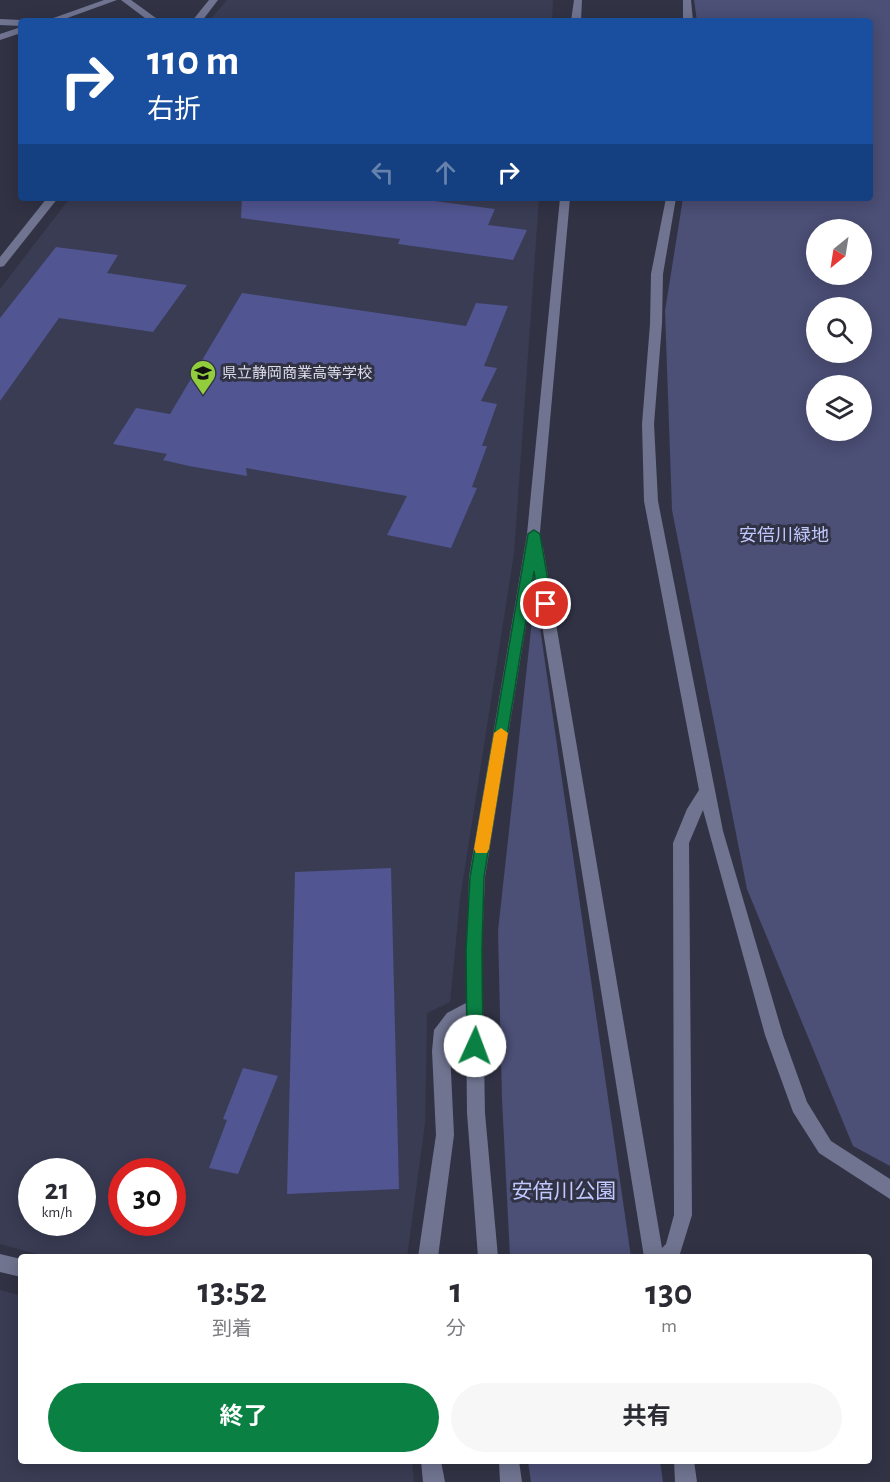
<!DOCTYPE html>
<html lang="ja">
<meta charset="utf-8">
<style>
body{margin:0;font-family:"Alegreya Sans","Noto Sans JP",sans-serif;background:#f7f7f7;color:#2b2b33;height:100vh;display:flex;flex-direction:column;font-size:22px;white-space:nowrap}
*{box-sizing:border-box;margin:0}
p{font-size:20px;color:#7c7c81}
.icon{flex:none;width:33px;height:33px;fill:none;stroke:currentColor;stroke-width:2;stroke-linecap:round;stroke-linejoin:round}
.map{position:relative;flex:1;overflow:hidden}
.details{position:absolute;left:18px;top:1254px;width:854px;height:210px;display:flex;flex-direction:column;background:#fff;border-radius:6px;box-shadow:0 3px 15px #0003}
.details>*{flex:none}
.guide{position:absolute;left:18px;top:18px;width:855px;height:183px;border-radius:6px;box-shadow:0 3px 15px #0003;background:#1a4fa0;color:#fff;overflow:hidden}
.needle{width:39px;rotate:210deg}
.fabs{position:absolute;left:806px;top:219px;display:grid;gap:12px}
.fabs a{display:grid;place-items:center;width:66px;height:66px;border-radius:50%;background:#fff;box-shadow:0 3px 15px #0003;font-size:30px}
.speed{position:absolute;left:18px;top:1158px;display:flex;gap:12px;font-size:30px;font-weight:700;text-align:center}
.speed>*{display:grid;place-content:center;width:78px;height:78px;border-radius:50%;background:#fff;box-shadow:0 3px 15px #0003;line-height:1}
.speed small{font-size:15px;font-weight:400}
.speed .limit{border:9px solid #d22;background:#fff;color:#111}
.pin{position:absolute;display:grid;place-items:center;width:51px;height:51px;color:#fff;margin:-26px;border:3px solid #fff;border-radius:50%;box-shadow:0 2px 6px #0007}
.me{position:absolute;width:66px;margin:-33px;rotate:2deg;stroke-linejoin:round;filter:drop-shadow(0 0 4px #0008)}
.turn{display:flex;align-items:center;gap:21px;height:126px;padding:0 30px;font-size:27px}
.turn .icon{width:78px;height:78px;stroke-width:2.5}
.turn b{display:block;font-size:42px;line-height:51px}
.lanes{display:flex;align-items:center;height:57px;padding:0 30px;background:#0003;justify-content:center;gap:30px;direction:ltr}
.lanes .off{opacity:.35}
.eta{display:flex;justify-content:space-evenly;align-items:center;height:102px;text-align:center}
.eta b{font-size:36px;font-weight:700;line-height:42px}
.button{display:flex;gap:12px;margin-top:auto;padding:12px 30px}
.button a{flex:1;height:69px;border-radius:36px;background:#0b8043;color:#fff;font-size:24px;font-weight:700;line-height:69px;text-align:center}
.button a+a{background:#f7f7f7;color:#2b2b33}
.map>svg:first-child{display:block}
.built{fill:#3a3c54;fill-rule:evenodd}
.green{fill:#4c4f76;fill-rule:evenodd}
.building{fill:#515591}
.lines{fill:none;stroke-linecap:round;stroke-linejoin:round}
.minor{fill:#707490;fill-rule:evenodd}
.route{fill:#0b8043;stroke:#07532c;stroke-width:1.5}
.slow{fill:#f59e0b}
.labels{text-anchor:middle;stroke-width:6;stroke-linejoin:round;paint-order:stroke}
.far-poi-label{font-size:15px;fill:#dbdce8;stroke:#313345;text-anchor:start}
.park-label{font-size:18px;fill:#c1c8fd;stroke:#313345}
.near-park-label{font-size:21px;fill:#c1c8fd;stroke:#313345}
</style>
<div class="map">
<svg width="890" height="1482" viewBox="0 0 890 1482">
<rect width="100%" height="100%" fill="#313345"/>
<g class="built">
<polygon points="227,0 553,0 552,21 209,21"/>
<path d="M70 198H539L514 553 460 899 450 1002 427 1013 425 1123 407 1257H48L0 1244V289ZM32 1172H82V1222H32ZM122 1172H172V1222H122Z"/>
<polygon points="0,1290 21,1296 21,1461 412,1461 414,1482 0,1482"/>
</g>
<g class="green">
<path d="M694 0H890V1166L853 1146 747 889 672 510 665 311 683 198H870V21H697ZM816 230H861V274H816ZM816 308H861V352H816ZM816 386H861V430H816Z"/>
<polygon points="535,593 631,1257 510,1257 502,1099 498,931"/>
<polygon points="528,1461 660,1461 663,1482 531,1482"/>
</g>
<g class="building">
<polygon points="242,198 411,198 495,209 488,225 527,230 513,260 398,244 400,239 241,218"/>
<polygon points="56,247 118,255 107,273 187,285 153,332 59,318 0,401 0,318"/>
<polygon points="242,293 466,326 476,303 508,306 484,366 497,368 481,401 497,404 482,446 487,446 472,487 477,488 451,548 387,535 407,496 246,468 247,476 189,466 163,460 167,454 113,444 136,408 170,414"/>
<polygon points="391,868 399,1189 287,1194 295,872"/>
<polygon points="243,1068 278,1076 238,1174 209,1168 227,1120 223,1119"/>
</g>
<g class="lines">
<g class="minor">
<polygon points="104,0 117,0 59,21 45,21"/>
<polygon points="121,0 131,0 160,21 149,21"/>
<polygon points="209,0 218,0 202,21 192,21"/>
<polygon points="574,0 582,0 581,21 571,21"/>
<polygon points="683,0 691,0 693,21 683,21"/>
<polygon points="0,19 21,20 24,21 21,21 21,26 0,25"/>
<polygon points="21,27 21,33 0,40 0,34"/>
<polygon points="47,198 58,198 4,266 0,267 0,257"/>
<polygon points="560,198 570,198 539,543 543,547 662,1248 666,1244 674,1215 673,843 687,809 699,790 644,501 642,424 650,324 651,274 666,198 676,198 663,274 662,324 654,424 658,501 723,831 783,1035 807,1102 831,1141 890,1179 890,1199 819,1153 793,1112 765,1035 703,810 689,843 692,1215 679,1257 644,1257 534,575 485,877 482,950 485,1113 498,1257 478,1257 467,1113 466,1020 459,1023 451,1033 450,1051 454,1135 438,1257 418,1257 436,1135 432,1051 434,1030 447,1013 466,1003 469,877 527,534"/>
<polygon points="0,1254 21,1259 21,1277 0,1272"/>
<polygon points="421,1461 441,1461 445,1482 423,1482"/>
<polygon points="499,1461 519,1461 522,1482 500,1482"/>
<polygon points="674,1461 694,1461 697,1482 675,1482"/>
</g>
</g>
<polygon class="route" points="534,530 540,534 552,604 546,608 539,604 534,571 484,877 482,950 483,1046 480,1051 475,1053 469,1051 467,1046 466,950 470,877 528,534"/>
<polygon class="slow" points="501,728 508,733 489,849 487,853 476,853 474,849 494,733"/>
<defs>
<g id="school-pin" transform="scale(1.35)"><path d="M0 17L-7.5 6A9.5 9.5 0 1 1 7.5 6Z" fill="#92cd3e" stroke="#313345"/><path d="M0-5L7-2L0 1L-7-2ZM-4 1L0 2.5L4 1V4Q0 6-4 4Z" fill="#111"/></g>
</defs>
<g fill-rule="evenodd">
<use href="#school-pin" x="203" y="373"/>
</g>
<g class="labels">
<g class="far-poi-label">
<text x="222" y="378">県立静岡商業高等学校</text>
</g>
<g class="park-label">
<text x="784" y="541">安倍川緑地</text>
</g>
<g class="near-park-label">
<text x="564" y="1198">安倍川公園</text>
</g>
</g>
</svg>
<div class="fabs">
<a><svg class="needle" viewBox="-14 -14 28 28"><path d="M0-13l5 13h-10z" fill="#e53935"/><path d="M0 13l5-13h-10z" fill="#7c7c81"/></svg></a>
<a><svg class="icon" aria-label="search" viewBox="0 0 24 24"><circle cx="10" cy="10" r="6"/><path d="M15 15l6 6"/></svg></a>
<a><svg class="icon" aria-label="layers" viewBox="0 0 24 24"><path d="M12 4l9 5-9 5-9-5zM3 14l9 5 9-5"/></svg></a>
</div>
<div class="speed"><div>21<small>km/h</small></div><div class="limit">30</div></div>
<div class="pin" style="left:546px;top:604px;background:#d93025"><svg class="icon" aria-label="arrive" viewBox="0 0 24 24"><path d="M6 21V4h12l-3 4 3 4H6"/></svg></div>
<svg class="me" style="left:475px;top:1046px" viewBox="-20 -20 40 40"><circle r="19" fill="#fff"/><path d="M0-13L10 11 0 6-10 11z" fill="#0b8043"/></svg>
<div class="guide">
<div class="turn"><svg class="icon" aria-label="right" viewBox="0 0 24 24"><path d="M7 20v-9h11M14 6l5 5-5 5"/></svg><div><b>110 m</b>右折</div></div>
<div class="lanes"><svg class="icon off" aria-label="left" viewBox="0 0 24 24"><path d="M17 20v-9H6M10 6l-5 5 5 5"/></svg><svg class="icon off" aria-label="ahead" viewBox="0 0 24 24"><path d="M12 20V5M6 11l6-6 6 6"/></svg><svg class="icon" aria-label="right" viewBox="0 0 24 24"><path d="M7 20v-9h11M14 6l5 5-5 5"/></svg></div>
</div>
<section class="details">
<div class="eta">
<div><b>13:52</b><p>到着</p></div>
<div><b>1</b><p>分</p></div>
<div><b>130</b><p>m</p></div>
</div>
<div class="button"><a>終了</a><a>共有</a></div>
</section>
</div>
